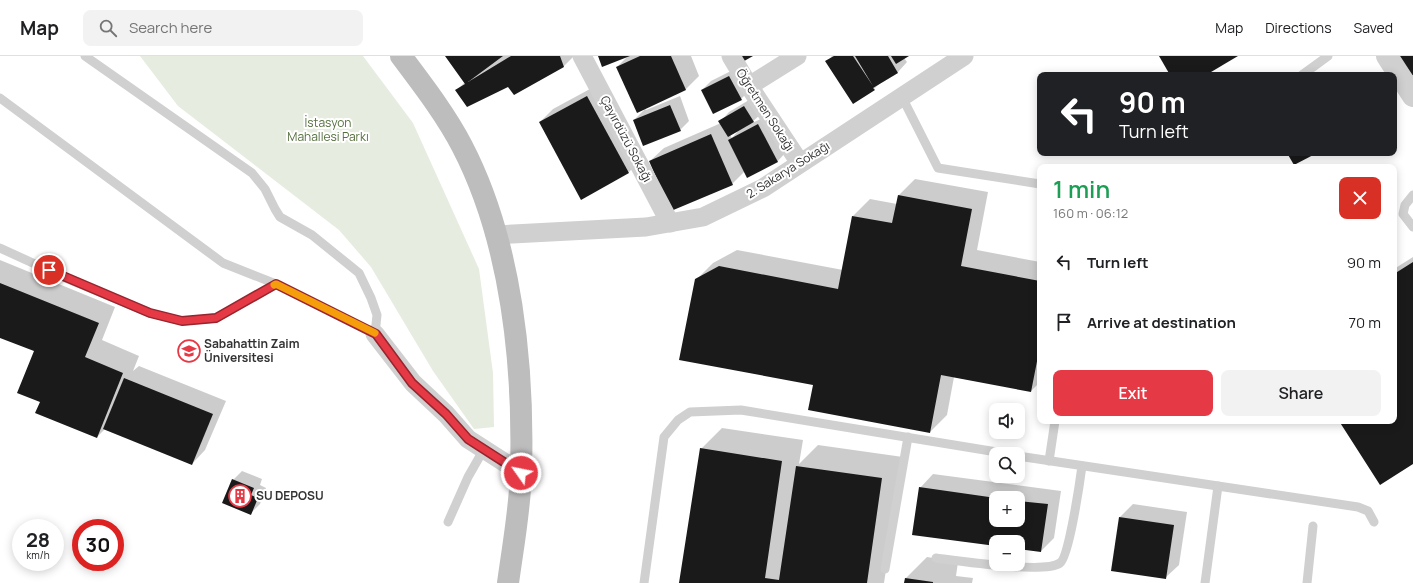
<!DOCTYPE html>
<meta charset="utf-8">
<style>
body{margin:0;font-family:Manrope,sans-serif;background:#f2f2f2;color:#202124;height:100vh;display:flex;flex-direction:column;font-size:15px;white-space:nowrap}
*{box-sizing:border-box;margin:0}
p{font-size:13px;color:#757577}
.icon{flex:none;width:22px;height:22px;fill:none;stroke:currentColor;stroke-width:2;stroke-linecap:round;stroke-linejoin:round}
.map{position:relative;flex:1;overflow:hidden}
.side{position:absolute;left:1037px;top:108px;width:360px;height:260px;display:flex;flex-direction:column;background:#fff;border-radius:8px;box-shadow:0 2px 10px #0003}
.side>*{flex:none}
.hud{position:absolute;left:1037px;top:16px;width:360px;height:84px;border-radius:8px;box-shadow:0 2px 10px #0003;background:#202124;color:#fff;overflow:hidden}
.buttons{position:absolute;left:989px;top:347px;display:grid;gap:8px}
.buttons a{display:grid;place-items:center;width:36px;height:36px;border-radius:8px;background:#fff;box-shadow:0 2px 10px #0003;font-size:20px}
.speed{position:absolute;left:12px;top:463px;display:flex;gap:8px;font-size:20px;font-weight:700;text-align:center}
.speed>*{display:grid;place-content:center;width:52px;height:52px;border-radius:50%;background:#fff;box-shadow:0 2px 10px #0003;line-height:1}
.speed small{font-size:10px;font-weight:400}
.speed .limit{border:6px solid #d22;background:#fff;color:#111}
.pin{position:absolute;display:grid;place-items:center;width:34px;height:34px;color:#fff;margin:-17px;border:2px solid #fff;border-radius:50%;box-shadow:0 1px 4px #0007}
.me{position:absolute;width:44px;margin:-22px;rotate:303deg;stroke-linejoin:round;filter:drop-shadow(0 0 3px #0008)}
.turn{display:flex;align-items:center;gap:14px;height:84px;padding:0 16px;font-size:18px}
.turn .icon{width:52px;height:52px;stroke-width:2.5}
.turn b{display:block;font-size:28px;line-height:34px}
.round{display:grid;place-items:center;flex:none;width:42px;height:42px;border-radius:8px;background:#f2f2f2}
.head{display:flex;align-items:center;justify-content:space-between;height:68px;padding:0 16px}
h1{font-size:24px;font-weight:600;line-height:30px;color:#1e9e55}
.cta{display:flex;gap:8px;margin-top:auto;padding:8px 16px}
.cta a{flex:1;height:46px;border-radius:8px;background:#e63946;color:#fff;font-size:16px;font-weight:600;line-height:46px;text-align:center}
.cta a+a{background:#f2f2f2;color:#202124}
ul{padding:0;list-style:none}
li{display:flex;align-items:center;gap:12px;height:60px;padding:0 16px}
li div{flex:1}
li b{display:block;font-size:15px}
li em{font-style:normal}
header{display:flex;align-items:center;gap:24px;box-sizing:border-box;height:56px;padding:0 20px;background:#fff;border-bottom:1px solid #e0e0e0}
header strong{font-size:19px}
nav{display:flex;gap:22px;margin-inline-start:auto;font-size:14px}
.search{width:280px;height:36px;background:#f2f2f2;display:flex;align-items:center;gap:10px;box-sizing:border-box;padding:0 14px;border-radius:8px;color:#757577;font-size:15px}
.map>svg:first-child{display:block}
.green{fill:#e6ecdf}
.shadow{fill:#0003;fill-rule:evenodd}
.building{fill:#1a1a1a}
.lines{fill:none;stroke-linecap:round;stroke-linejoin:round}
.service{stroke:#d0d0d0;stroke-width:9}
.minor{stroke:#d0d0d0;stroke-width:19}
.tertiary{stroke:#d0d0d0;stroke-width:22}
.secondary{stroke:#bdbdbd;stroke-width:22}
.route-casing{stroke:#96252e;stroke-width:10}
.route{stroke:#e63946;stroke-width:7}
.slow{stroke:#f59e0b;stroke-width:7}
.labels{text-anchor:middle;stroke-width:4;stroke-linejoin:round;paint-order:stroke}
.street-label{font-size:12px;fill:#333;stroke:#fff}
.park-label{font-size:12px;fill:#56703f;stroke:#fff}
.poi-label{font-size:12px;font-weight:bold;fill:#333;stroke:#fff;text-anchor:start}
</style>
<header>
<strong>Map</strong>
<div class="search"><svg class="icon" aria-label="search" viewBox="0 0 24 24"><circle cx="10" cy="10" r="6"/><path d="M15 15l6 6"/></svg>Search here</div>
<nav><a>Map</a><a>Directions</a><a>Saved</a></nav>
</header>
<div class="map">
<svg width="1413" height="527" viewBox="0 0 1413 527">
<rect width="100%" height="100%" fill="#fff"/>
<polygon class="green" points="140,0 363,0 413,67 479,213 493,317 494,371 474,373 433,315 371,211 339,174 178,50"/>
<g class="shadow">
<polygon points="446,0 574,0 564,10 514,38 508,30 456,35 465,26"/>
<polygon points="628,0 691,0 699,20 686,33 637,56 617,11"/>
<polygon points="832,0 907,0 904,2 907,6 898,16 882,25 874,33 853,47 827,6"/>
<polygon points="739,11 751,33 741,43 702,34 711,25"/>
<polygon points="601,27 642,103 629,116 540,66 553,53"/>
<polygon points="680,40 689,65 680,74 634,64 645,53 646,54"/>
<path d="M754 41 763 56 750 68 767 60 786 96 777 106 745 115 732 128 650 105 664 92 721 67 720 66 729 56ZM738 75 732 82 730 79Z"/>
<polygon points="915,123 988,136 977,194 1040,206 1040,326 1031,335 954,321 947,359 930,376 814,328 696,224 713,207 737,194 843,214 853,160 870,143 897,148 899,139"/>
<polygon points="1413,201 1413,407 1341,365 1394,365 1394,213"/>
<polygon points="0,204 115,251 102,284 139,300 133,315 139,310 226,345 205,394 192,408 105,373 97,381 41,346 36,295 0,280"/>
<polygon points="722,372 803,384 799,408 818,389 903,401 884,527 680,527 701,393"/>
<polygon points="242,415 262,423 260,429 266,432 260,448 250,458 233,424"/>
<path d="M933 418 1061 435 1054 482 1041 495 1018 492V486H996V489L920 432ZM996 442H1018V464H996Z"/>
<polygon points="1133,448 1187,456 1179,509 1165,522 1120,461"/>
<polygon points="927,501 958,506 956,520 973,522 972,527 905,527 906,522"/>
</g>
<g class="building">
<polygon points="445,0 503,0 468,26 511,0 560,0 564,11 514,39 508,31 467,51 455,34 465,28"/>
<polygon points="598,0 630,0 602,11"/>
<polygon points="640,0 671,0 686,34 637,57 616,11"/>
<polygon points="734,0 753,0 739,8"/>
<polygon points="834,0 853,0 873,30 855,0 888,0 898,17 873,32 875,34 853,48 825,5"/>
<polygon points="891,0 909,0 896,8"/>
<polygon points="1159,0 1238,0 1206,19 1170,19"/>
<polygon points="1396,0 1413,0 1413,20"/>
<polygon points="729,20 742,44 713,58 701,34"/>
<polygon points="587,40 629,117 581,144 539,66"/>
<polygon points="670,49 681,75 643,90 633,64"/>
<polygon points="744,50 754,66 728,81 718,65"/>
<polygon points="758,68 778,106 747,122 728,84"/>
<polygon points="711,78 733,129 671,155 649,105"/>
<polygon points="1287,97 1317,97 1294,109"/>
<polygon points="898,139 972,153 961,210 1040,225 1040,290 1031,336 941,319 930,377 808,354 813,329 679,304 695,223 719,210 838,233 852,160 892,167"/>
<polygon points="1413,206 1413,408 1380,429 1339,365 1394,365 1394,218"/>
<polygon points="0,227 99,267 85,301 123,317 97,382 35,357 40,346 17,337 34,295 0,282"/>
<polygon points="124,322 213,358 192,409 103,373"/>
<polygon points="700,392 782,405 765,522 779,524 796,410 882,422 867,527 679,527"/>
<polygon points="232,423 254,432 251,439 258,442 251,459 222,447"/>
<polygon points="919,431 996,442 996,464 1018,464 1018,445 1048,448 1041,496 1018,493 1018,486 996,486 996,490 912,479"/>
<polygon points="1119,461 1174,469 1166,523 1111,515"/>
<polygon points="905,522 933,526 933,527 904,527"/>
</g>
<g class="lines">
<g class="service">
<polyline points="1302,19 1328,0"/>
<polyline points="902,41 938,112 1040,128"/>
<polyline points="0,42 223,207 276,228 375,278 377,259 371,242 359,217 312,179 280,161 275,153 265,133 252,117 85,0"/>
<polyline points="1413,139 1405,149 1403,158 1413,171"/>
<polyline points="0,192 61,220 150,257 182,265 216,262 276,228"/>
<polyline points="1018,400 1358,451 1368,455 1374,466"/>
<polyline points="1049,405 1055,365"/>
<polyline points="448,466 468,421 484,393"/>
<path d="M936 502C959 505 1045 518 1060 507 1069 501 1080 425 1082 410"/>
<polyline points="885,513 908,381"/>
<polyline points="644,527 664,381 678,364 690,356 741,354 1009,398"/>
<polyline points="1205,527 1218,430"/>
<polyline points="1307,527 1313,470"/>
</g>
<g class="minor">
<polyline points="582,0 670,167"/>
<polyline points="731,0 749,30 800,107"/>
<polyline points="749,30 797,0"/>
<polyline points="495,179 646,171 703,161 763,132 964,0"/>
<polyline points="375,278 413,327 446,358 468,383 521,417"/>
</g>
<polyline class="tertiary" points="1387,0 1413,40"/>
<path class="secondary" d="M401 0C422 28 446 59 462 90 512 186 524 310 521 416 520 453 513 490 508 527"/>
</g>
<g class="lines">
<g class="route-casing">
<polyline id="route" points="49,214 150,257 182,265 216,262 276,228 376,278 412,327 446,358 468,383 521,417"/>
</g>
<use href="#route" class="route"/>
<polyline class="slow" points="274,229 276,228 375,277"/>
</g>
<defs>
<g id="university-ring" transform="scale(1.15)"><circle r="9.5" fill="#fff" stroke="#e63946" stroke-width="1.5"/><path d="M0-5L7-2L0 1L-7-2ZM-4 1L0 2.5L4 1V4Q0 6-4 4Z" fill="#e63946"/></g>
<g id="building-ring" transform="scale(1.15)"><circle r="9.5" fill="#fff" stroke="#e63946" stroke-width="1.5"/><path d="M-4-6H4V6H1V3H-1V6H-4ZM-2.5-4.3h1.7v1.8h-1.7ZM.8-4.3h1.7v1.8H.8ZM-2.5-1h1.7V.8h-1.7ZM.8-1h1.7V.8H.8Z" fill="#e63946"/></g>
</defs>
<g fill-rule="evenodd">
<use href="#university-ring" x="189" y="295"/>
<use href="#building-ring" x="240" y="440"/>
</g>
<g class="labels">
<g class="street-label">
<text transform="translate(765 54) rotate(57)" y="4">Öğretmen Sokağı</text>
<text transform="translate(626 83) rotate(62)" y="4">Çayırdüzü Sokağı</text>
<text transform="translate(788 114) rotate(-32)" y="4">2. Sakarya Sokağı</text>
</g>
<g class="park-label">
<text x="328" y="71">İstasyon<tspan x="328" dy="14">Mahallesi Parkı</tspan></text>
</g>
<g class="poi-label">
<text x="204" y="292">Sabahattin Zaim<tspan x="204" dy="14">Üniversitesi</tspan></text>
<text x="256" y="444">SU DEPOSU</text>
</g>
</g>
</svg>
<div class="buttons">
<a><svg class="icon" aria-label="sound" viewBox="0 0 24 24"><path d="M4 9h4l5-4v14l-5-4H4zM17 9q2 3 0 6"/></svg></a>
<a><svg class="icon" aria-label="search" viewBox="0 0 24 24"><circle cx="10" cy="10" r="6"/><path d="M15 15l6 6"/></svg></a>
<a>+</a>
<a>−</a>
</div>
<div class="speed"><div>28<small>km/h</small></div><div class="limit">30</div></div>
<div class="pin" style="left:49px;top:214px;background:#d93025"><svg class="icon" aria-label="arrive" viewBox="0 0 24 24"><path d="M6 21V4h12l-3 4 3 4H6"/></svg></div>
<svg class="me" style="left:521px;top:417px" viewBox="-20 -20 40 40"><circle r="17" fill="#e63946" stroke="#fff" stroke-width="3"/><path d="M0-11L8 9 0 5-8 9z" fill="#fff"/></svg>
<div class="hud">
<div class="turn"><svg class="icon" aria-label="left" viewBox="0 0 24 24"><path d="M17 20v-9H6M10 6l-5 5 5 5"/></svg><div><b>90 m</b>Turn left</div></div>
</div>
<section class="side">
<div class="head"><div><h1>1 min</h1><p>160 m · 06:12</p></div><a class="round" style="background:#d93025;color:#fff"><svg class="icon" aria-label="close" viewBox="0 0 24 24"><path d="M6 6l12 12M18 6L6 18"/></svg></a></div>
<ul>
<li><svg class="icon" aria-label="left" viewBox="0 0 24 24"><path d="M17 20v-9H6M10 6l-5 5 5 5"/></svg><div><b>Turn left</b></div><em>90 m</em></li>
<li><svg class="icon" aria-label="arrive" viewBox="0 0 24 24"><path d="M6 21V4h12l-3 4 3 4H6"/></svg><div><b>Arrive at destination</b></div><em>70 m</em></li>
</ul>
<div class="cta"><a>Exit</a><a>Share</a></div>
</section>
</div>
